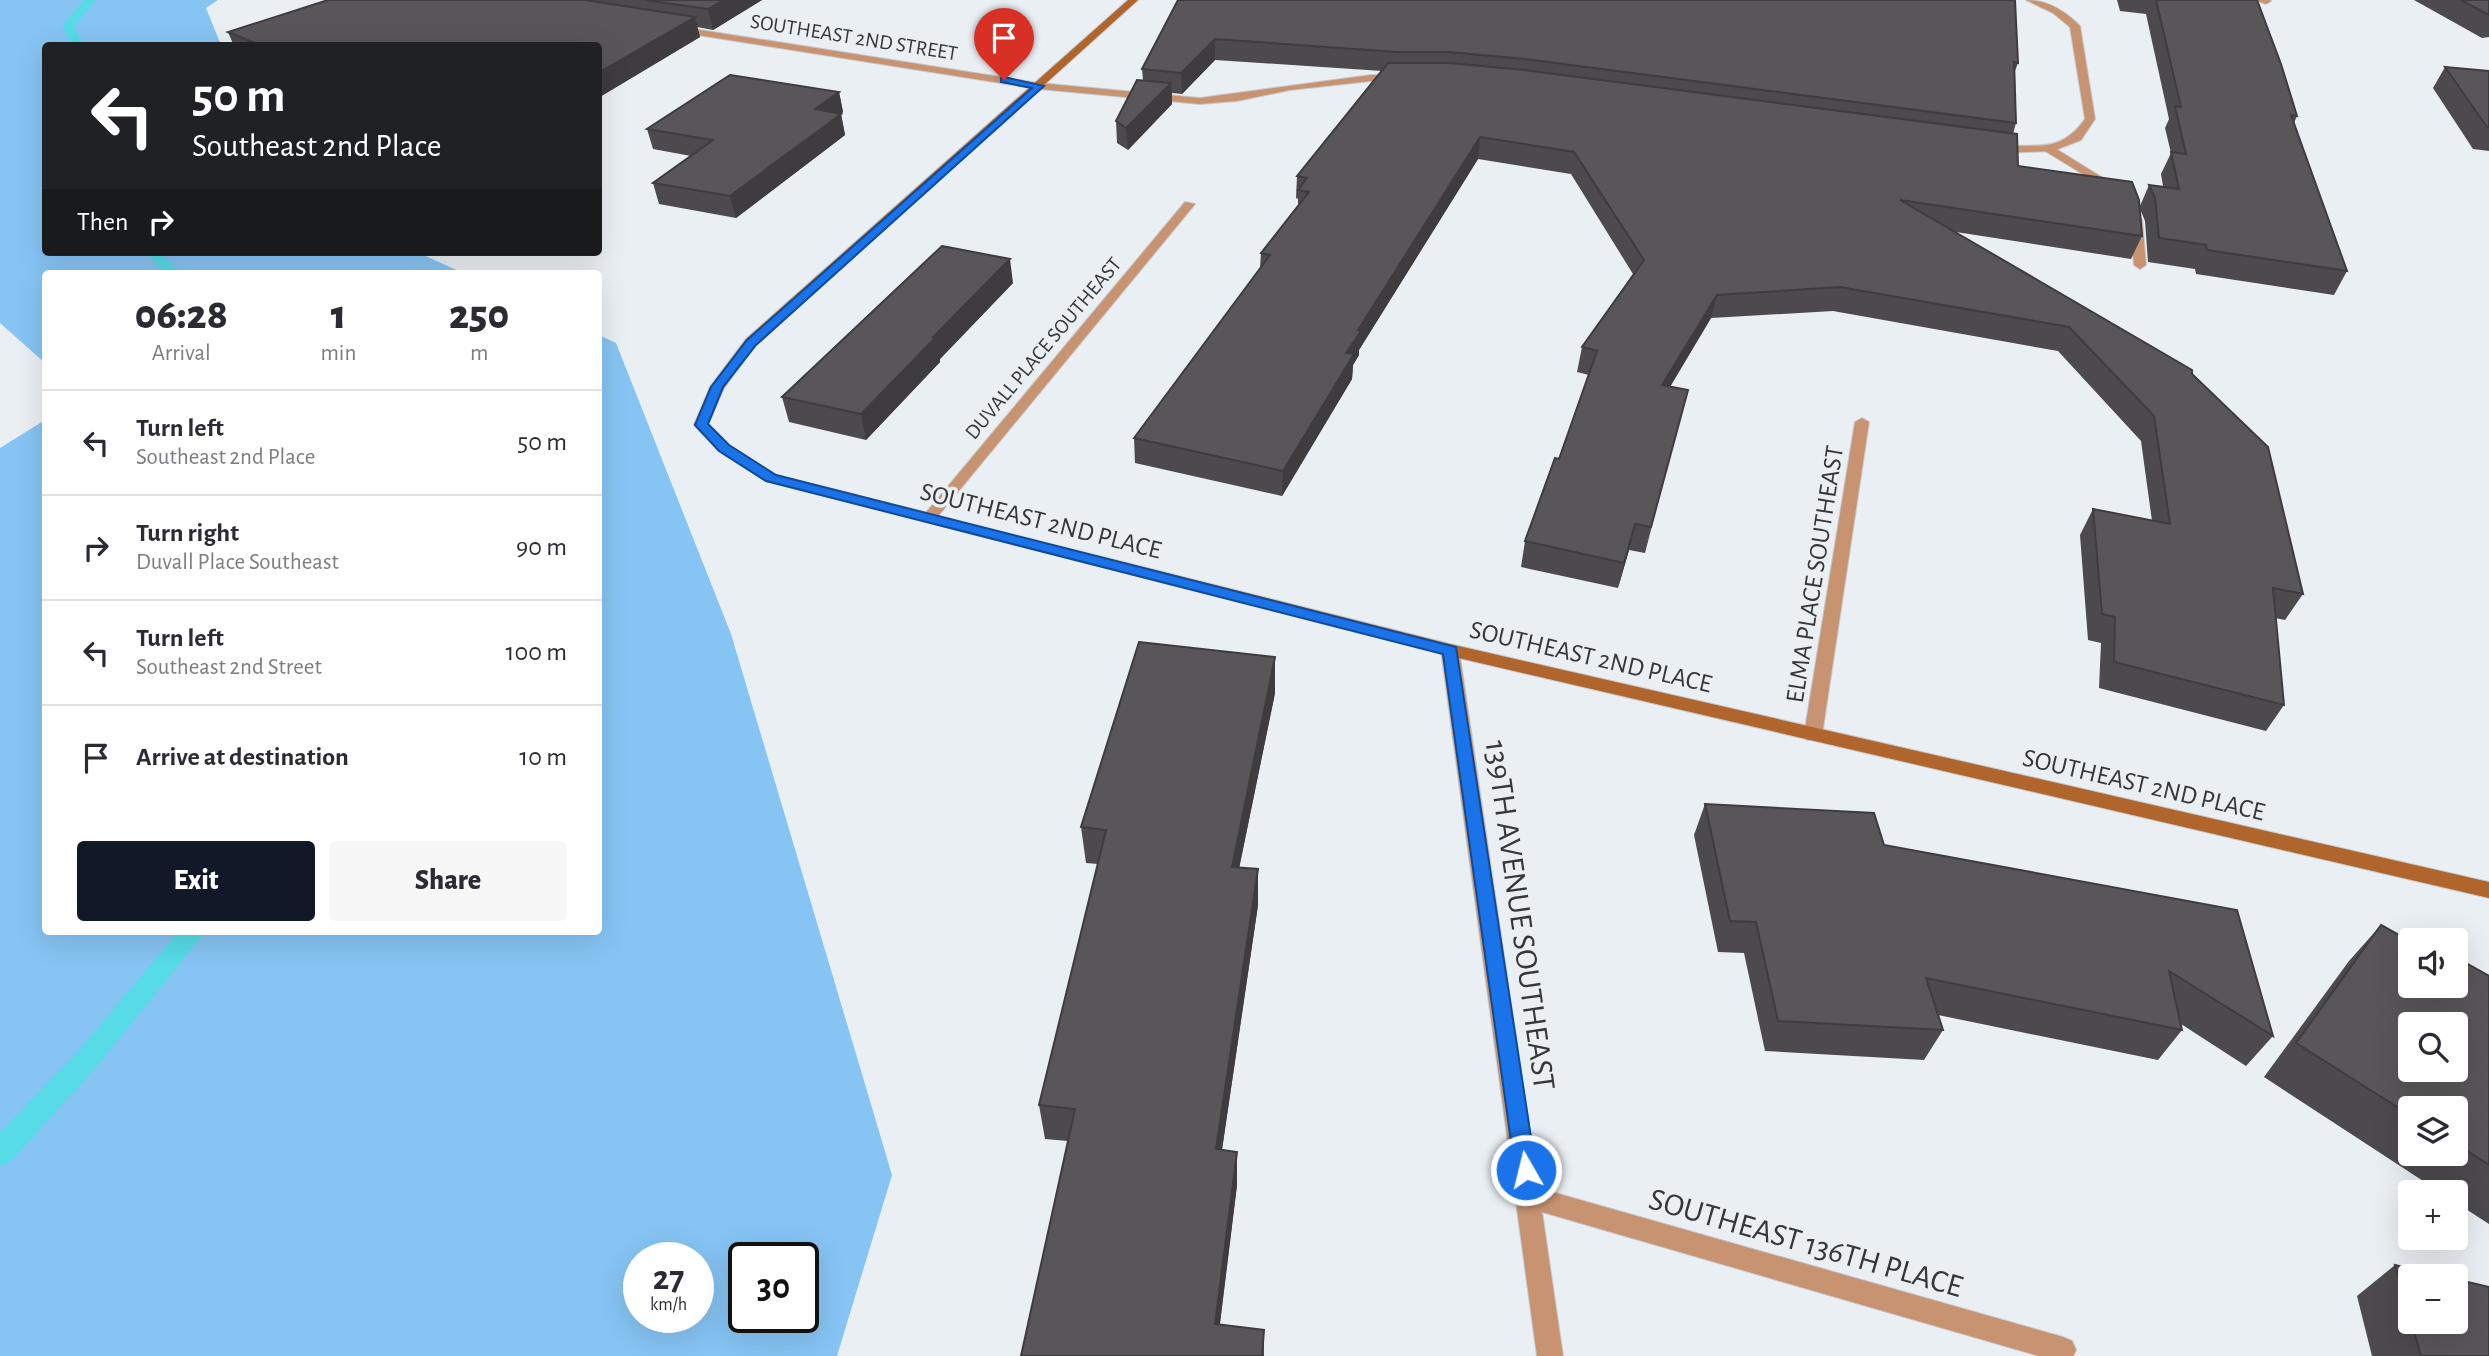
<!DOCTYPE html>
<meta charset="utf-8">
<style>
body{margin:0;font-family:"Alegreya Sans",sans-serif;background:#f7f7f7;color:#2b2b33;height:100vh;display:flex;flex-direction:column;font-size:26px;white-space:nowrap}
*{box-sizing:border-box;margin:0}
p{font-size:23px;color:#7c7c81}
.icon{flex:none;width:38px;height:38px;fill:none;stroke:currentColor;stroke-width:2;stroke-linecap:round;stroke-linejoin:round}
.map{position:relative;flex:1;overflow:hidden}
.sheet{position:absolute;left:42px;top:270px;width:560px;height:665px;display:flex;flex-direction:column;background:#fff;border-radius:7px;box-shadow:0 7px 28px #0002}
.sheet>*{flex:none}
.top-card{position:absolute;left:42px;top:42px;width:560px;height:214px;border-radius:7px;box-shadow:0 7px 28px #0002;background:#202124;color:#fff;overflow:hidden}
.tools{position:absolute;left:2398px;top:928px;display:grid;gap:14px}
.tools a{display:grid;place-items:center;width:70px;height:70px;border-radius:7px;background:#fff;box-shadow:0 7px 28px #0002;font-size:35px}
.speed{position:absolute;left:623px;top:1242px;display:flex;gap:14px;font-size:35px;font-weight:700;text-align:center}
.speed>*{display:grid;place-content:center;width:91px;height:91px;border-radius:50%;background:#fff;box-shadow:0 7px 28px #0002;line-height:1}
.speed small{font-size:18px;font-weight:400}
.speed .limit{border:4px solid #111;border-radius:10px;background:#fff;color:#111}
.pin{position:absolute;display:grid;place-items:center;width:60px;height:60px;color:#fff;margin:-72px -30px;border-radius:50% 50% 50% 0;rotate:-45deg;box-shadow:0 0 7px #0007}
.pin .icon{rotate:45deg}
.me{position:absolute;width:77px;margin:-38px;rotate:352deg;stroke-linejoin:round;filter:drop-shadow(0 0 5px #0008)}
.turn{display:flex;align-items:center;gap:24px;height:147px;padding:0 35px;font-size:32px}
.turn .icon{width:91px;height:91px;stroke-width:2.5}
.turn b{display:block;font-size:49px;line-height:60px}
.then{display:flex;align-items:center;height:66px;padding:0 35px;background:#0003;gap:14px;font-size:26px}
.eta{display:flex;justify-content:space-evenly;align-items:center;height:119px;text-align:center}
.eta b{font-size:42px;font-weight:800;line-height:49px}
.action{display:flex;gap:14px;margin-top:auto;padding:14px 35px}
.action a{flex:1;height:80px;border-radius:7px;background:#111827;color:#fff;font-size:28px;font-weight:800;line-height:80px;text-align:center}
.action a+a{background:#f7f7f7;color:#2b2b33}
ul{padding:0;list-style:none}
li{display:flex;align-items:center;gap:21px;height:105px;padding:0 35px;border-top:2px solid #e1e1e2}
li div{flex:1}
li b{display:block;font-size:26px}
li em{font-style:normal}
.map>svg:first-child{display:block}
.forest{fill:#86c4f3;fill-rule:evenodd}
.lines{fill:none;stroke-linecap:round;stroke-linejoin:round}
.stream{fill:#56dbe7;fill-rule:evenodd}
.lane-casing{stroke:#c6cace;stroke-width:2}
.street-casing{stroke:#c6cace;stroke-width:2}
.secondary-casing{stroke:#c6cace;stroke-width:2}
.lane{fill:#c79371;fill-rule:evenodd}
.street{fill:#c79371;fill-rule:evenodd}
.secondary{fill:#b0652c;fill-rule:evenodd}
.wall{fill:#4d4a4d;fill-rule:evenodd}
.shaded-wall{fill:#3e3c3f}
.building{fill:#59565a;stroke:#3e3c3f;stroke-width:2;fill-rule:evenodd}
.route{fill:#1a73e8;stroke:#114b97;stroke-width:2}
.labels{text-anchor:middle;stroke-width:7;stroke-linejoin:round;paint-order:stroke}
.far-street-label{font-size:21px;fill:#353738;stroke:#eaeff3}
.street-label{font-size:26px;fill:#353738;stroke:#eaeff3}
.near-street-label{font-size:32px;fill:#353738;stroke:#eaeff3}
</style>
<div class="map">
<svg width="2489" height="1356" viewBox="0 0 2489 1356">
<rect width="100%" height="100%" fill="#eaeff3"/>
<g class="forest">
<polygon points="0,0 218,0 206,8 221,45 46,46 46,252 417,252 463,273 46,273 45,363 0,323"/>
<path d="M599 335 616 343 731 634 892 1175 837 1356H0V448L45 420 46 931H598ZM639 1258H698V1318H639ZM744 1258H803V1318H744Z"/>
</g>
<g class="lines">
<g class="stream">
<polygon points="85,0 96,0 74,26 84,46 72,46 62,26"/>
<polygon points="146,252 161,252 179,273 164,273"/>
<polygon points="179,931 206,931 97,1066 10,1162 0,1166 0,1133 79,1050"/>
</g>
<g class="lane-casing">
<g id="lane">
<polygon points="2255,0 2270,0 2271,1 2266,4"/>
<polygon points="2045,147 2053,147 2124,191 2114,193 2045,151"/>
<polygon points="2136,215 2142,219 2146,265 2140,269 2134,265 2130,219"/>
</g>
</g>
<g class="street-casing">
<g id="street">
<path d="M2026 0C2048 0 2065 11 2080 26L2095 119 2081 140 2053 151 1993 153 1988 150 1989 148C2029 140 2057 159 2085 119L2070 27 2053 13Z"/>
<polygon points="675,26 1039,83 1200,98 1371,75 1400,75 1405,78 1400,81 1371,81 1290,90 1237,101 1200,104 1039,89 672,31 670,29"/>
<polygon points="1185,202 1195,204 934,521 924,521 921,518 924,515"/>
<polygon points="1862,418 1869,422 1822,735 1819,740 1807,740 1804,735 1855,422"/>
<polygon points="1450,644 1459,650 1538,1188 2063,1337 2072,1341 2076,1350 2073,1356 2039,1356 1542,1212 1563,1356 1537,1356 1441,650"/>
</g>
</g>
<g class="secondary-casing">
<polygon id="secondary" points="1128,0 1138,0 756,345 724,388 708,424 729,445 776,475 1450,644 2489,882 2489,898 1450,656 766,481 719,451 694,425 710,387 746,339"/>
</g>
<use href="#lane" class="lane"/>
<use href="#street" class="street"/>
<use href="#secondary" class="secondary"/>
</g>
<g class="wall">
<polygon points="328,0 762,0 713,30 697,27 700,37 598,98 598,46 234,46 228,32"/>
<polygon points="1178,0 2018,63 2015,71 2016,123 2013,134 2018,166 2140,206 2149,185 2163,186 2161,174 2171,153 2165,128 2169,119 2146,14 2120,11 2117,0 2257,0 2297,116 2294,123 2347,271 2334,295 2196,274 2195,269 2148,262 2145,221 2140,209 2142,236 2131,259 1956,232 2192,374 2303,594 2285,620 2275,618 2284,705 2266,731 2099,688 2101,643 2088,640 2080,535 2093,509 2152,521 2141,441 2058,351 1833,311 1711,318 1670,387 1681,414 1645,553 1629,550 1618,588 1521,567 1525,541 1559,459 1589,375 1577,372 1582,347 1633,274 1571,174 1478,159 1359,350 1359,355 1353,365 1352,379 1282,496 1135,463 1134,438 1260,268 1261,253 1298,205 1298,199 1296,198 1297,176 1382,71 1215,60 1182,94 1172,93 1172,104 1128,150 1117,143 1116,121 1143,80 1142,69"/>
<polygon points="2414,0 2489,0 2489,37 2482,38"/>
<polygon points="2445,67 2489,71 2489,151 2473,149 2433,88"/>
<polygon points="839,92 843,112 841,114 845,135 736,218 659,204 653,183 691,156 653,149 647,129"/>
<polygon points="1013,283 940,359 940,362 866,440 789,422 782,397"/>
<polygon points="1275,657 1275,693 1239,868 1258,905 1222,1150 1237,1152 1237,1185 1220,1324 1264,1330 1264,1356 1021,1356 1068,1141 1045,1139 1039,1105 1098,864 1086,863 1081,827"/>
<polygon points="1705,804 1884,845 2237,910 2273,1036 2246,1066 2181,1024 2182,1030 2158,1060 1938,1015 1943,1030 1924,1060 1765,1051 1744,953 1718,952 1694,835"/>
<path d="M2381 925 2410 985 2489 976V1224L2455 1202V1192H2440L2264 1077 2349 961ZM2410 1108H2455V1153H2410Z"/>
<polygon points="2395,1265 2410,1276 2410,1321 2455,1321 2489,1356 2372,1356 2357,1296"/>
</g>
<g class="shaded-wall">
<polygon points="724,0 762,0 713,30 708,9"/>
<polygon points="695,17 700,37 598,98 598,73"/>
<polygon points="1215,39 1215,60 1182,94 1181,73"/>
<polygon points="1171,83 1172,104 1128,150 1126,128"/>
<polygon points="839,92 843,112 819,130 815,109"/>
<polygon points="841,114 845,135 736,218 730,196"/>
<polygon points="1480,137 1478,159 1359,350 1359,355 1353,365 1352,379 1282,496 1283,471 1358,330"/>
<polygon points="1010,259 1013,283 940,359 940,362 866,440 861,414 933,337"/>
<polygon points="1717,295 1711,318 1656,410 1662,385"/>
<polygon points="1635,524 1629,550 1618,588 1624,563"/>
<polygon points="1275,657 1275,693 1232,903 1232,867"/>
<polygon points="1258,869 1258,905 1217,1183 1216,1149"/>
<polygon points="1237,1152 1237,1185 1216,1354 1215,1324"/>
</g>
<g class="building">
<polygon points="328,0 585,0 695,17 598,73 598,46 262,46 228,32"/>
<polygon points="645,0 724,0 708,9"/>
<polygon points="1178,0 2015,0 2018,63 2014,62 2016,123 1525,59 1449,52 1397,52 1215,39 1181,73 1142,69"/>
<polygon points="2156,0 2257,0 2281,64 2297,116 2291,115 2347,271 2207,250 2206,245 2159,238 2155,198 2149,185 2179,189 2171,152 2186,154 2175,106 2181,107"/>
<polygon points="2461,0 2489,0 2489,15"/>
<polygon points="1388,63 1449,63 1524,70 2017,134 2018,166 2132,182 2139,200 2142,236 1900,200 2192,370 2192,374 2268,447 2303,594 2273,588 2284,705 2114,662 2115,617 2102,614 2093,509 2170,524 2154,416 2069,327 1840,287 1717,295 1662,385 1688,390 1651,527 1635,524 1624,563 1525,541 1555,458 1559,459 1597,351 1582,347 1644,260 1574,152 1480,137 1358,330 1361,331 1346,353 1354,354 1283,471 1134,438 1270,255 1261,253 1309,192 1298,190 1307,178 1297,176"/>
<polygon points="2445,67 2489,71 2489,127 2487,127"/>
<polygon points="730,75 839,92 815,109 841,114 730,196 653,183 713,140 647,129"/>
<polygon points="1137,80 1171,83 1126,128 1116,121"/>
<polygon points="942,246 1010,259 933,337 936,337 861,414 782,397"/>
<polygon points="1139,642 1275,657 1232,867 1258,869 1216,1149 1237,1152 1215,1324 1264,1330 1262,1356 1021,1356 1075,1109 1039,1105 1106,830 1081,827"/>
<polygon points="1705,804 1874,813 1884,845 2237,910 2273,1036 2169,971 2182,1030 1926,978 1943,1030 1778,1021 1756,922 1730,921"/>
<path d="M2381 925 2410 941V985H2455V957L2489 976V1165L2455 1143V1108H2410V1115L2296 1043ZM2410 1024H2455V1069H2410Z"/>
<polygon points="2395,1265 2441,1276 2410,1276 2410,1316"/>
<polygon points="2455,1279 2489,1287 2489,1356 2421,1356 2411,1321 2455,1321"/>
</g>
<polygon class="route" points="1004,77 1044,86 756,345 723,387 708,424 729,445 776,475 1456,647 1536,1170 1533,1177 1526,1180 1518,1177 1515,1170 1443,654 766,481 719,451 695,425 711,387 747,340 1032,88 1001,82 1001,78"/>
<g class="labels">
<g class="far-street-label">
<text transform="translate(854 37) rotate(9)" y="7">SOUTHEAST 2ND STREET</text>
<text transform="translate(1043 348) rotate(-50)" y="7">DUVALL PLACE SOUTHEAST</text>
</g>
<g class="street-label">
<text transform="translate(1041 520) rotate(14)" y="9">SOUTHEAST 2ND PLACE</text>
<text transform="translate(1814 574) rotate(-81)" y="9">ELMA PLACE SOUTHEAST</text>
<text transform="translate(1591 656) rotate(13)" y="9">SOUTHEAST 2ND PLACE</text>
<text transform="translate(2144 784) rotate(13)" y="9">SOUTHEAST 2ND PLACE</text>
</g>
<g class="near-street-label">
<text transform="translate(1521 915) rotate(82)" y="11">139TH AVENUE SOUTHEAST</text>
<text transform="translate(1806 1242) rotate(16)" y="11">SOUTHEAST 136TH PLACE</text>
</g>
</g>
</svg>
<div class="tools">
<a><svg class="icon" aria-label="sound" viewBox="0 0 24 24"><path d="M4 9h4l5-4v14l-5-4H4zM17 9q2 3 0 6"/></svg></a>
<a><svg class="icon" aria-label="search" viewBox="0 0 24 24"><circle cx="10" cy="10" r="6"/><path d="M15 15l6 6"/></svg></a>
<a><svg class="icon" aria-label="layers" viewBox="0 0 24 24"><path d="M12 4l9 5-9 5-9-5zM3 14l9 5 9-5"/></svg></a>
<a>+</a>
<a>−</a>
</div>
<div class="speed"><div>27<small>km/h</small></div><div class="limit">30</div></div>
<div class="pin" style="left:1004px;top:80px;background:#d93025"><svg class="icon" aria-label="arrive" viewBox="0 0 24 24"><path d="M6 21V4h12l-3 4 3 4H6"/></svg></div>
<svg class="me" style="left:1526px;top:1170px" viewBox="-20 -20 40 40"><circle r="17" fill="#1a73e8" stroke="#fff" stroke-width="3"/><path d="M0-11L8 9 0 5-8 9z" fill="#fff"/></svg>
<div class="top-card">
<div class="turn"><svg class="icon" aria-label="left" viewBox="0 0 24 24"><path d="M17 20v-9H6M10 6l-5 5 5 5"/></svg><div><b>50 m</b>Southeast 2nd Place</div></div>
<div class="then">Then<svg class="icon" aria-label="right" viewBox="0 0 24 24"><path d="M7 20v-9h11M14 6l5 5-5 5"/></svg></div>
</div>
<section class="sheet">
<div class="eta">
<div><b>06:28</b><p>Arrival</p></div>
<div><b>1</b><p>min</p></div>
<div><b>250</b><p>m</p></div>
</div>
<ul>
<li><svg class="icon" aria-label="left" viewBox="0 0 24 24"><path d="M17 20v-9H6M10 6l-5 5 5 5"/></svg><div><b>Turn left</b><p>Southeast 2nd Place</p></div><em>50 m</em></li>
<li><svg class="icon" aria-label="right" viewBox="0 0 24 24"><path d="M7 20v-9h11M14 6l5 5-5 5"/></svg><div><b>Turn right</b><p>Duvall Place Southeast</p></div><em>90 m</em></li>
<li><svg class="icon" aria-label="left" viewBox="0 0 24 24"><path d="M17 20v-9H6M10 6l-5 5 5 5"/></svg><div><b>Turn left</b><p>Southeast 2nd Street</p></div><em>100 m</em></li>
<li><svg class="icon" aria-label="arrive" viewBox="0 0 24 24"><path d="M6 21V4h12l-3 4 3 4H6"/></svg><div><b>Arrive at destination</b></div><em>10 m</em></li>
</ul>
<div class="action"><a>Exit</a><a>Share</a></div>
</section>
</div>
